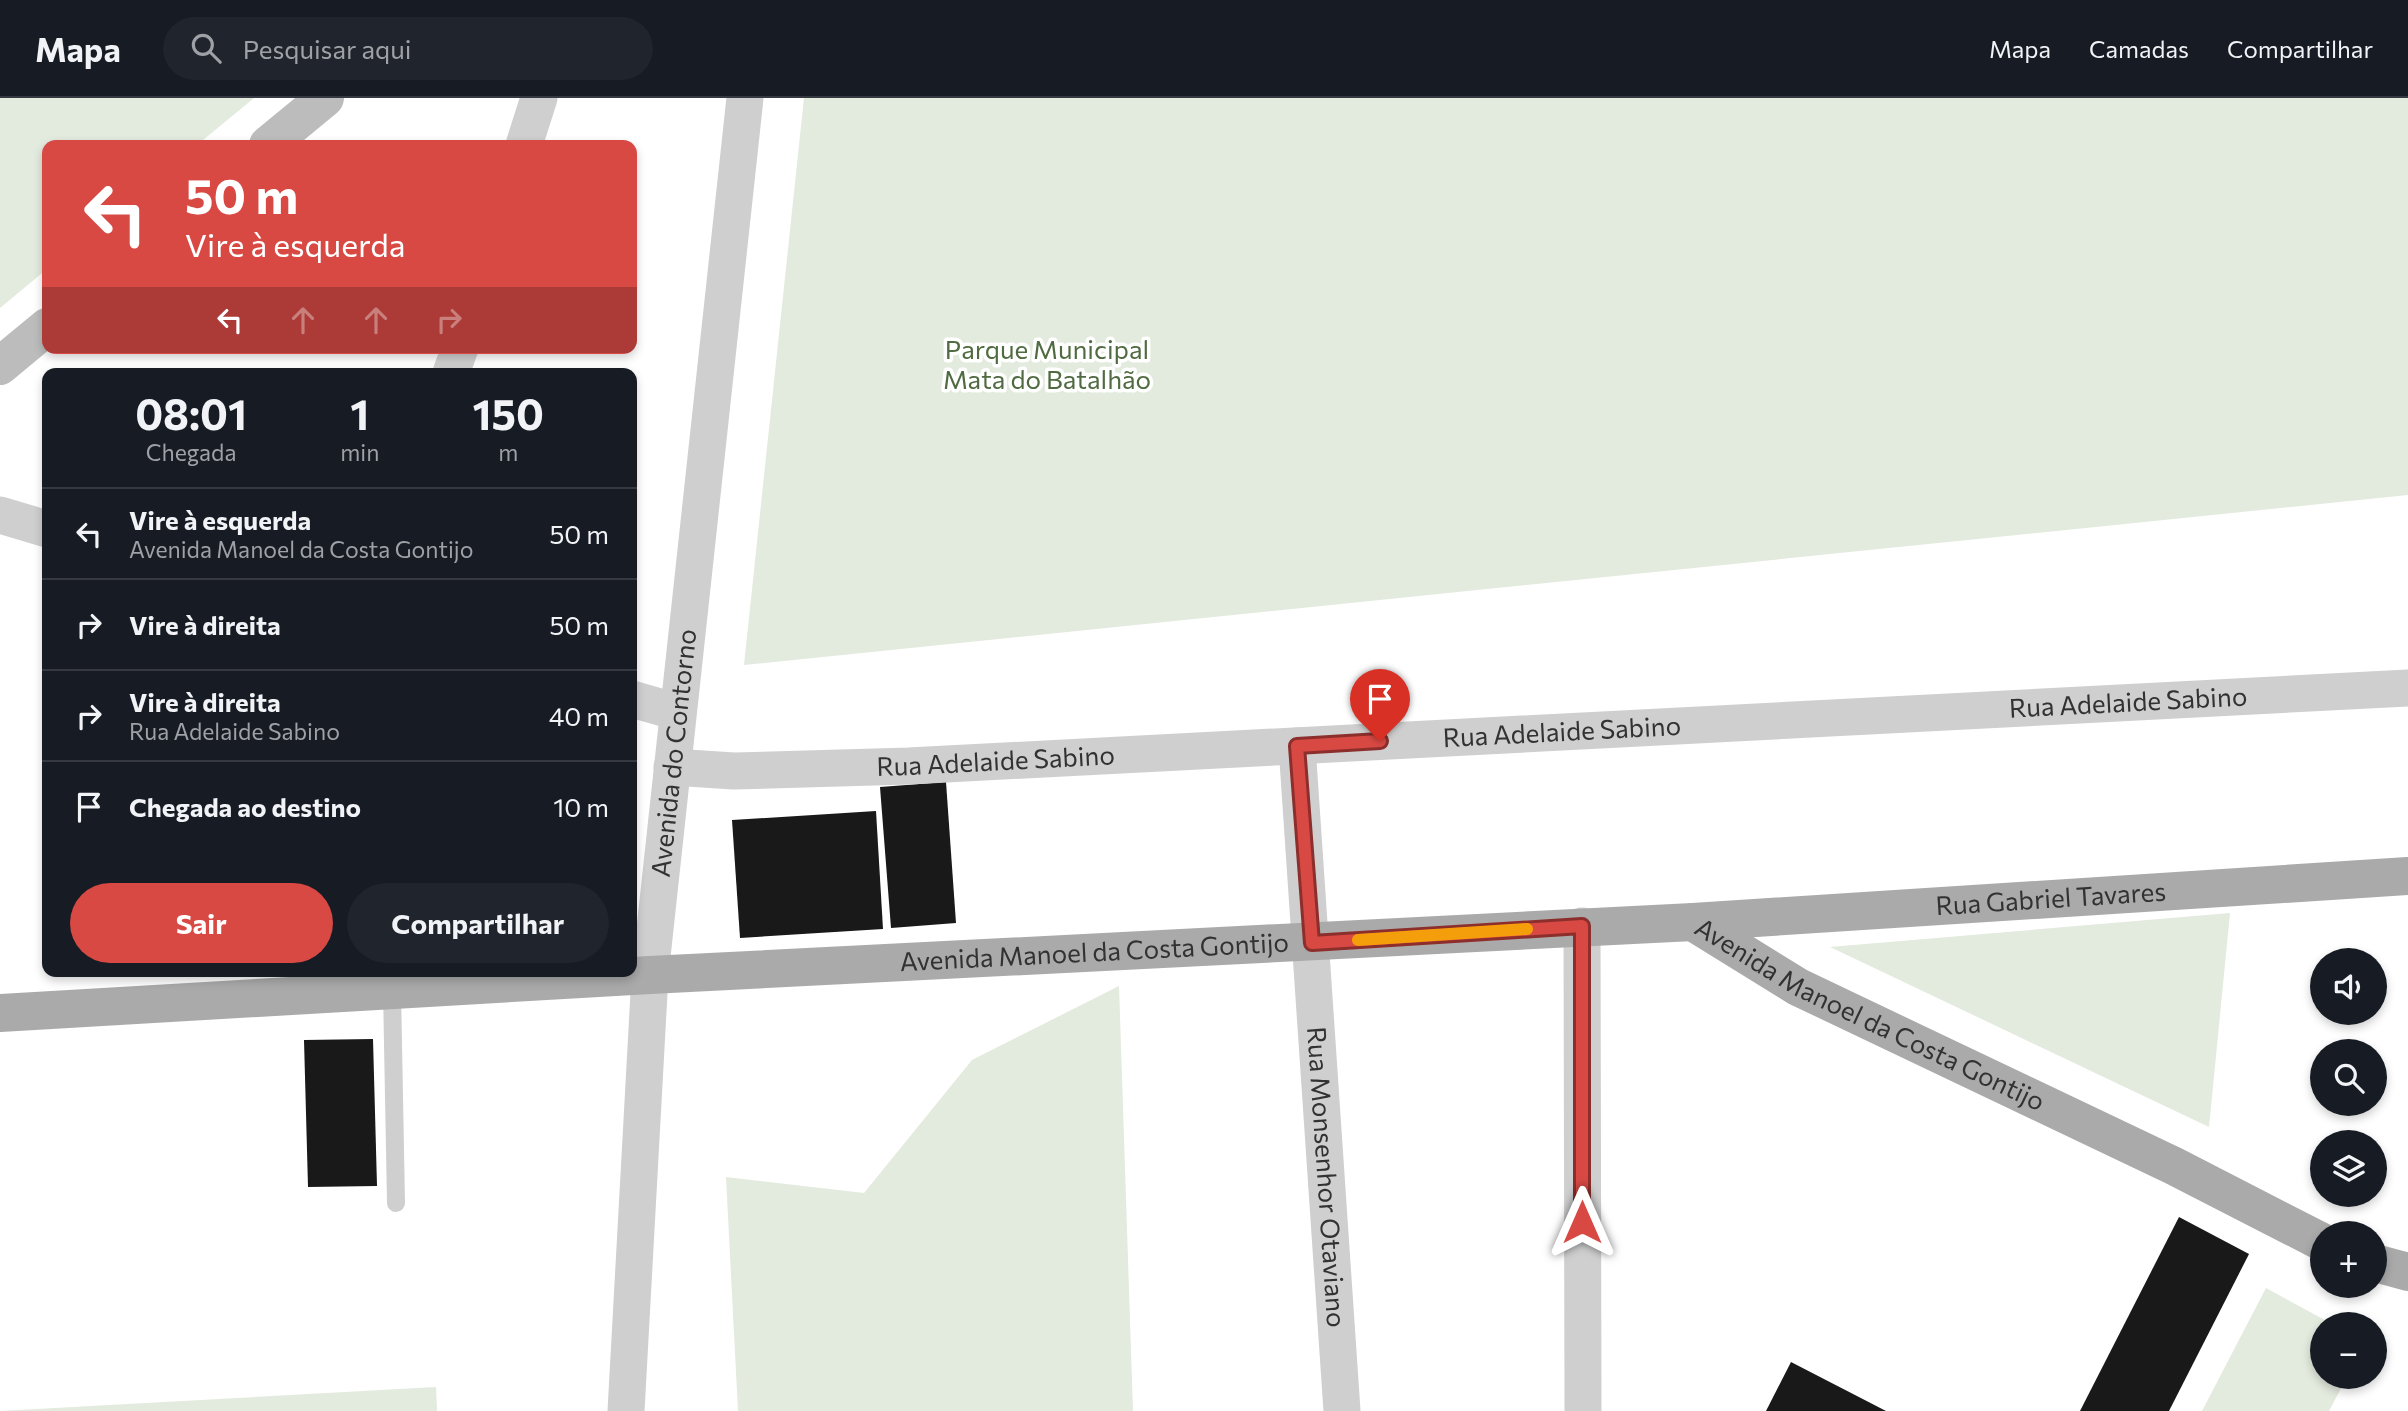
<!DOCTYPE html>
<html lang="pt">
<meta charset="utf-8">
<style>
body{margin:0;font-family:Commissioner,sans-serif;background:#20242c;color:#f1f3f6;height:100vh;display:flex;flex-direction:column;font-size:26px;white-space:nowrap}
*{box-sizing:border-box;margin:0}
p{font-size:23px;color:#9ea1a6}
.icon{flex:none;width:38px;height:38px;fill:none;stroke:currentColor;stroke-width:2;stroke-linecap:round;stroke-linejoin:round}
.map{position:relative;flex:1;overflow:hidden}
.drawer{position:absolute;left:42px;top:270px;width:595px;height:609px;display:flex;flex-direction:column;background:#171b24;border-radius:14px;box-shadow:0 4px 10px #0003}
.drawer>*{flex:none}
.top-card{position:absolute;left:42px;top:42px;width:595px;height:214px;border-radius:14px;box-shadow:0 4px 10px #0003;background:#d84944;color:#fff;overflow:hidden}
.controls{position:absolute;left:2310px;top:850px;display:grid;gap:14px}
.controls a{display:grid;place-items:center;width:77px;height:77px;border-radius:50%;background:#171b24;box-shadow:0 4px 10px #0003;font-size:35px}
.pin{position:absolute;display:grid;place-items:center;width:60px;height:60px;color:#fff;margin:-72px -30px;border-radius:50% 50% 50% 0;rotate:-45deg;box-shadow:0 0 7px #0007}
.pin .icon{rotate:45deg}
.me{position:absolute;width:77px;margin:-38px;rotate:0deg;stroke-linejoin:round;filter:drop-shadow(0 0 5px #0008)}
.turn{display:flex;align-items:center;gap:24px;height:147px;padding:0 28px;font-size:32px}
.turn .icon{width:91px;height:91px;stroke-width:2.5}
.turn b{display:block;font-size:49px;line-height:60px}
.lanes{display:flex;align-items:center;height:66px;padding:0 28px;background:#0003;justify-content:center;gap:35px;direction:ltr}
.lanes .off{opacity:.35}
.eta{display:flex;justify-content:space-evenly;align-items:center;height:119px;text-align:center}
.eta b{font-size:42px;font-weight:700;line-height:49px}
.action{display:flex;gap:14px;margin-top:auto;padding:14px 28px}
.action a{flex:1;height:80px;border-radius:42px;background:#d84944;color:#fff;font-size:28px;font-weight:700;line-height:80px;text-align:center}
.action a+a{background:#20242c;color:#f1f3f6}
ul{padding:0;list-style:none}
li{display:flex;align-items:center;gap:21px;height:91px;padding:0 28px;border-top:2px solid #363941}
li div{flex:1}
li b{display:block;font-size:26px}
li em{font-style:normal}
header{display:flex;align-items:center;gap:42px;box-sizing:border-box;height:98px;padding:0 35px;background:#171b24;border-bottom:2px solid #363941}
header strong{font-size:33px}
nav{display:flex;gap:38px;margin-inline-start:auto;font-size:24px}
.search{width:490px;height:63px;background:#20242c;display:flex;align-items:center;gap:18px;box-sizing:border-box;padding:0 24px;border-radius:38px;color:#9ea1a6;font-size:26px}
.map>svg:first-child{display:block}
.green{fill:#e3eade}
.building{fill:#191919}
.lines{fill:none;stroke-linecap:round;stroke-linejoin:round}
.service{stroke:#cfcfcf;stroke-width:18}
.minor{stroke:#cfcfcf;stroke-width:37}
.secondary{stroke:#bcbcbc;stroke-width:38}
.primary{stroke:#aaa;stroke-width:38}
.route-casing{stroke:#8c2f2c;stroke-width:18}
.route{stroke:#d84944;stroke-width:12}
.slow{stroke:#f59e0b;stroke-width:12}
.labels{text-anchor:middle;stroke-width:7;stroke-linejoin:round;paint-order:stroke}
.park-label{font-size:26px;fill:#506b42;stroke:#fff}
.street-label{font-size:26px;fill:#323232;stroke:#fff}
</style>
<header>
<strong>Mapa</strong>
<div class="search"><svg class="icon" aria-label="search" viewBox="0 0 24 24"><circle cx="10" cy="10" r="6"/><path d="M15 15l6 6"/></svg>Pesquisar aqui</div>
<nav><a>Mapa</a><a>Camadas</a><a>Compartilhar</a></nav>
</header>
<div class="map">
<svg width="2408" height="1313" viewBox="0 0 2408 1313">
<rect width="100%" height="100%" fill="#fff"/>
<g class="green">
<polygon points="0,0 254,0 197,47 47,47 47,171 0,210"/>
<polygon points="804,0 2408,0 2408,397 744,567"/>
<polygon points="2230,815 2209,1029 1830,849"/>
<polygon points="1119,888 1133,1313 738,1313 726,1079 864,1095 972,962"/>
<polygon points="2266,1190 2334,1227 2322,1227 2322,1279 2347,1279 2329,1313 2202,1313"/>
<polygon points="436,1289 437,1313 0,1313"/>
</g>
<g class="building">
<polygon points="946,684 956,825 891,830 880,689"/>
<polygon points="876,713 883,831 740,840 732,722"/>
<polygon points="373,941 377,1088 308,1089 304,942"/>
<polygon points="2179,1119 2249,1156 2169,1313 2080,1313"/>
<polygon points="1791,1264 1886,1313 1766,1313"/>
</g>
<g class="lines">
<polyline class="service" points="392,892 396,1105"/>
<g class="minor">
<polyline points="524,47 539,0"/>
<polyline points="451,275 460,250"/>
<polyline points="0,417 47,431"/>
<polyline points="632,601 677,614"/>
<path id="s1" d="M1297 648 1342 1313"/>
<path id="s2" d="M672 669 734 673 909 668 2408 590"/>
<polyline points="1582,828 1583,1313"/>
<path id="s3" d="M626 1313 650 877 745 0"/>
</g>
<g class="secondary">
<polyline points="268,47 325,0"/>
<polyline points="0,268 47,229"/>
</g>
<g class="primary">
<path id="s4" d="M1693 824 1798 889 2174 1068 2322 1144"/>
<path id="s5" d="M0 915 650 877 1693 824 2408 778"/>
<polyline points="2375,1165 2408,1174"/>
</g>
</g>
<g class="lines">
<g class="route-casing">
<polyline id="route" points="1380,643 1297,648 1312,845 1582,828 1582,1124"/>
</g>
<use href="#route" class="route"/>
<polyline class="slow" points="1358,842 1527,831"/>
</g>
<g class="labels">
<g class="park-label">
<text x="1047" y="261">Parque Municipal<tspan x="1047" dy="30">Mata do Batalhão</tspan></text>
</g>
<g class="street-label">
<text dy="9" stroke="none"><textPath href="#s2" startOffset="1458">Rua Adelaide Sabino</textPath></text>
<text dy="9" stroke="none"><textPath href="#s2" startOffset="891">Rua Adelaide Sabino</textPath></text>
<text dy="9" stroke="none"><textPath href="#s3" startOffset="660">Avenida do Contorno</textPath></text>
<text dy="9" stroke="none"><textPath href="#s2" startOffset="324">Rua Adelaide Sabino</textPath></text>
<text dy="9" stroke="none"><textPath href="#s5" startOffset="2054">Rua Gabriel Tavares</textPath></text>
<text dy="9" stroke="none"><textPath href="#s5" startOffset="1096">Avenida Manoel da Costa Gontijo</textPath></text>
<text dy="9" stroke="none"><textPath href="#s4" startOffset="200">Avenida Manoel da Costa Gontijo</textPath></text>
<text dy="9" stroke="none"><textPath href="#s1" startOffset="432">Rua Monsenhor Otaviano</textPath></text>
</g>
</g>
</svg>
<div class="controls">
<a><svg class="icon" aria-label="sound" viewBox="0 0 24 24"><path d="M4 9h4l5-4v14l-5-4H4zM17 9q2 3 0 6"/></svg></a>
<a><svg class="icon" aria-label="search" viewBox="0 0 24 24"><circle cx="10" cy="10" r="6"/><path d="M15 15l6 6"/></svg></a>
<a><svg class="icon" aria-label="layers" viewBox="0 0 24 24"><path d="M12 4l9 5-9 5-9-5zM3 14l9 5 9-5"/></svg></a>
<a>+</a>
<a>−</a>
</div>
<div class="pin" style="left:1380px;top:643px;background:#d93025"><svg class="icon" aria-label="arrive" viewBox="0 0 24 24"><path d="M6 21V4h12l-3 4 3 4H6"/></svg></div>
<svg class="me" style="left:1582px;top:1124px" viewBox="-20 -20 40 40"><path d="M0-17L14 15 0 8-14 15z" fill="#d84944" stroke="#fff" stroke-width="4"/></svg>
<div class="top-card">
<div class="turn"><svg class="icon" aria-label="left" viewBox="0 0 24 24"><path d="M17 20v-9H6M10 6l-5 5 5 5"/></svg><div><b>50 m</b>Vire à esquerda</div></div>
<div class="lanes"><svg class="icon" aria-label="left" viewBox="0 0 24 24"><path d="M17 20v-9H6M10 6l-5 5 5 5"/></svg><svg class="icon off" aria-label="ahead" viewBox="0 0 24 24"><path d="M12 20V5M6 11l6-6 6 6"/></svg><svg class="icon off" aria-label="ahead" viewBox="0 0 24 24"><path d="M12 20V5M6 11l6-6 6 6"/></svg><svg class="icon off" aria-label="right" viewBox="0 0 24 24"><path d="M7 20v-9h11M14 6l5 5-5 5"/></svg></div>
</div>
<section class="drawer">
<div class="eta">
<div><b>08:01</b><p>Chegada</p></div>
<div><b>1</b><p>min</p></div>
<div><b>150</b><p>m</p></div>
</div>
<ul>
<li><svg class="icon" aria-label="left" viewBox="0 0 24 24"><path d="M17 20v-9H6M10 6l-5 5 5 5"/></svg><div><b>Vire à esquerda</b><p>Avenida Manoel da Costa Gontijo</p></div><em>50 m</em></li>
<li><svg class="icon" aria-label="right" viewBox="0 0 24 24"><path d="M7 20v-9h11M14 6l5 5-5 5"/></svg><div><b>Vire à direita</b></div><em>50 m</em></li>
<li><svg class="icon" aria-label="right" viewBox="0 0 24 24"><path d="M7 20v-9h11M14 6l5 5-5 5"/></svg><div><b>Vire à direita</b><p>Rua Adelaide Sabino</p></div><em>40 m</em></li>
<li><svg class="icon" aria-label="arrive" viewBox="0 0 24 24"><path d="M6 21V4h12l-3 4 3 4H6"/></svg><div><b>Chegada ao destino</b></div><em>10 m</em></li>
</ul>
<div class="action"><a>Sair</a><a>Compartilhar</a></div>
</section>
</div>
